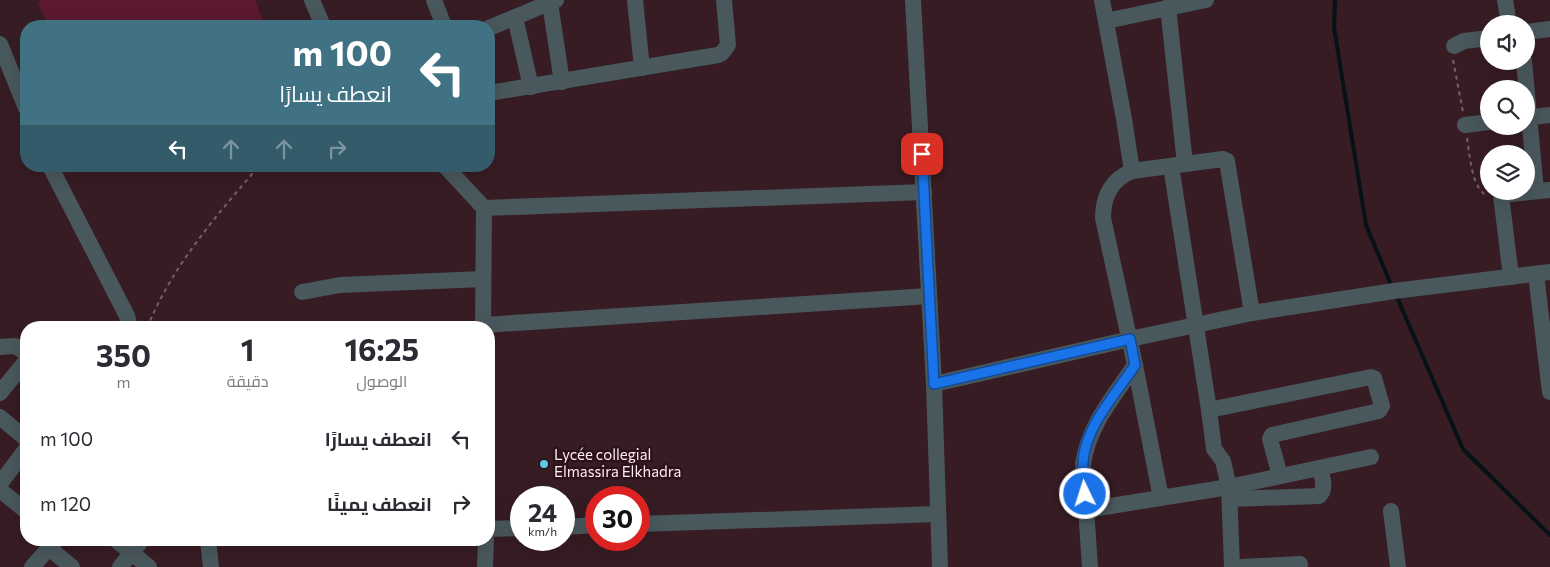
<!DOCTYPE html>
<html lang="ar">
<meta charset="utf-8">
<style>
body{margin:0;font-family:Commissioner,Cairo,sans-serif;background:#f7f7f7;color:#2b2b33;direction:rtl;height:100vh;display:flex;flex-direction:column;font-size:19px;white-space:nowrap}
*{box-sizing:border-box;margin:0}
p{font-size:16px;color:#7c7c81}
.icon{flex:none;width:28px;height:28px;fill:none;stroke:currentColor;stroke-width:2;stroke-linecap:round;stroke-linejoin:round}
.map{position:relative;flex:1;overflow:hidden;direction:ltr}
.drawer{position:absolute;left:20px;top:321px;width:475px;height:225px;display:flex;flex-direction:column;background:#fff;border-radius:20px;box-shadow:0 5px 20px #0002;direction:rtl}
.drawer>*{flex:none}
.banner{position:absolute;left:20px;top:20px;width:475px;height:152px;border-radius:20px;box-shadow:0 5px 20px #0002;direction:rtl;background:#417284;color:#fff;overflow:hidden}
.buttons{position:absolute;left:1480px;top:15px;display:grid;gap:10px}
.buttons a{display:grid;place-items:center;width:55px;height:55px;border-radius:50%;background:#fff;box-shadow:0 5px 20px #0002;font-size:25px}
.speed{position:absolute;left:510px;top:486px;display:flex;gap:10px;font-size:25px;font-weight:700;text-align:center}
.speed>*{display:grid;place-content:center;width:65px;height:65px;border-radius:50%;background:#fff;box-shadow:0 5px 20px #0002;line-height:1}
.speed small{font-size:12px;font-weight:400}
.speed .limit{border:8px solid #d22;background:#fff;color:#111}
.pin{position:absolute;display:grid;place-items:center;width:42px;height:42px;color:#fff;margin:-21px;border-radius:10px;box-shadow:0 2px 8px #0006}
.me{position:absolute;width:55px;margin:-28px;rotate:356deg;stroke-linejoin:round;filter:drop-shadow(0 0 4px #0008)}
.turn{display:flex;align-items:center;gap:18px;height:105px;padding:0 20px;font-size:22px}
.turn .icon{width:65px;height:65px;stroke-width:2.5}
.turn b{display:block;font-size:35px;line-height:42px}
.lanes{display:flex;align-items:center;height:48px;padding:0 20px;background:#0003;justify-content:center;gap:25px;direction:ltr}
.lanes .off{opacity:.35}
.eta{display:flex;justify-content:space-evenly;align-items:center;height:85px;text-align:center}
.eta b{font-size:30px;font-weight:700;line-height:35px}
ul{padding:0;list-style:none}
li{display:flex;align-items:center;gap:15px;height:65px;padding:0 20px}
li div{flex:1}
li b{display:block;font-size:19px}
li em{font-style:normal}
.map>svg:first-child{display:block}
.green{fill:#5c1930}
.lines{fill:none;stroke-linecap:round;stroke-linejoin:round}
.stream{stroke:#051217;stroke-width:4}
.path{stroke:#776066;stroke-width:2;stroke-dasharray:4 4;stroke-linecap:butt}
.minor{stroke:#49585d;stroke-width:16}
.route-casing{stroke:#114b97;stroke-width:12}
.route{stroke:#1a73e8;stroke-width:9}
.poi-dot{fill:#5bc8e7;stroke:#2d121a;stroke-width:2}
.labels{text-anchor:middle;stroke-width:5;stroke-linejoin:round;paint-order:stroke}
.poi-label{font-size:15px;fill:#fdedf0;stroke:#2d121a;text-anchor:start}
</style>
<div class="map">
<svg width="1550" height="567" viewBox="0 0 1550 567">
<rect width="100%" height="100%" fill="#371c23"/>
<polygon class="green" points="43,0 255,0 265,26 48,26 38,2"/>
<g class="lines">
<g class="stream">
<polyline points="1335,0 1334,27 1366,225 1392,287"/>
<polyline points="1396,295 1463,449 1550,535"/>
</g>
<g class="path">
<polyline points="1453,60 1463,112"/>
<path d="M1467 138C1470 155 1471 187 1487 196"/>
<path d="M147 328C172 266 216 216 259 166"/>
</g>
<g class="minor">
<polyline points="312,0 323,26"/>
<polyline points="434,0 444,26"/>
<polyline points="635,0 642,68"/>
<polyline points="913,0 934,384 940,567"/>
<polyline points="1505,0 1509,24"/>
<polyline points="550,3 562,82"/>
<polyline points="1168,7 1185,164"/>
<polyline points="515,17 531,87"/>
<polyline points="1106,21 1206,0"/>
<polyline points="489,28 556,0"/>
<polyline points="1526,32 1550,29"/>
<polyline points="0,44 26,108"/>
<polyline points="1454,46 1464,41 1489,38"/>
<polyline points="1524,61 1536,191"/>
<polyline points="489,93 718,55 722,53 728,45 724,0"/>
<polyline points="1526,118 1550,115"/>
<polyline points="1465,125 1489,122"/>
<polyline points="50,166 127,316 130,328"/>
<polyline points="445,166 484,208 924,192"/>
<polyline points="1171,166 1209,410"/>
<polyline points="1132,171 1223,159 1227,161 1252,313"/>
<polyline points="1536,274 1550,392"/>
<polyline points="1511,277 1501,195 1550,190"/>
<polyline points="302,292 340,285 483,279"/>
<polyline points="483,325 929,296"/>
<polyline points="483,328 484,208"/>
<polyline points="0,347 15,346 26,353"/>
<polyline points="1135,365 1161,498"/>
<polyline points="934,384 1130,339 1252,313 1394,291 1550,272"/>
<polyline points="0,393 26,361"/>
<polyline points="0,417 26,439"/>
<polyline points="0,484 26,449"/>
<polyline points="0,490 26,511"/>
<path d="M1230 499 1319 496C1327 489 1322 477 1320 468"/>
<polyline points="1086,510 1229,487 1371,457"/>
<polyline points="1391,511 1398,567"/>
<polyline points="639,524 938,514"/>
<polyline points="564,527 596,525"/>
<polyline points="489,529 521,528"/>
<polyline points="116,540 149,567"/>
<polyline points="208,540 211,567"/>
<polyline points="49,548 72,567"/>
<polyline points="32,567 56,540"/>
<polyline points="120,567 142,540"/>
<polyline points="485,567 486,540"/>
<path d="M1090 567 1083 464C1089 424 1113 398 1135 365L1103 218C1103 196 1111 180 1132 171L1124 119 1102 0"/>
<polyline points="1232,567 1229,487 1223,461 1214,449 1209,410 1371,377 1374,378 1382,406 1379,411 1272,435 1270,439 1280,476"/>
<polyline points="1242,567 1300,564"/>
</g>
</g>
<g class="lines">
<g class="route-casing">
<path id="route" d="M922 154 934 384 1130 339 1135 365C1116 394 1084 428 1083 463 1082 473 1084 484 1085 494"/>
</g>
<use href="#route" class="route"/>
</g>
<circle class="poi-dot" cx="544" cy="464" r="5"/>
<g class="labels">
<g class="poi-label">
<text x="554" y="460">Lycée collegial<tspan x="554" dy="17">Elmassira Elkhadra</tspan></text>
</g>
</g>
</svg>
<div class="buttons">
<a><svg class="icon" aria-label="sound" viewBox="0 0 24 24"><path d="M4 9h4l5-4v14l-5-4H4zM17 9q2 3 0 6"/></svg></a>
<a><svg class="icon" aria-label="search" viewBox="0 0 24 24"><circle cx="10" cy="10" r="6"/><path d="M15 15l6 6"/></svg></a>
<a><svg class="icon" aria-label="layers" viewBox="0 0 24 24"><path d="M12 4l9 5-9 5-9-5zM3 14l9 5 9-5"/></svg></a>
</div>
<div class="speed"><div>24<small>km/h</small></div><div class="limit">30</div></div>
<div class="pin" style="left:922px;top:154px;background:#d93025"><svg class="icon" aria-label="arrive" viewBox="0 0 24 24"><path d="M6 21V4h12l-3 4 3 4H6"/></svg></div>
<svg class="me" style="left:1085px;top:494px" viewBox="-20 -20 40 40"><circle r="17" fill="#1a73e8" stroke="#fff" stroke-width="3"/><path d="M0-11L8 9 0 5-8 9z" fill="#fff"/></svg>
<div class="banner">
<div class="turn"><svg class="icon" aria-label="left" viewBox="0 0 24 24"><path d="M17 20v-9H6M10 6l-5 5 5 5"/></svg><div><b>100 m</b>انعطف يسارًا</div></div>
<div class="lanes"><svg class="icon" aria-label="left" viewBox="0 0 24 24"><path d="M17 20v-9H6M10 6l-5 5 5 5"/></svg><svg class="icon off" aria-label="ahead" viewBox="0 0 24 24"><path d="M12 20V5M6 11l6-6 6 6"/></svg><svg class="icon off" aria-label="ahead" viewBox="0 0 24 24"><path d="M12 20V5M6 11l6-6 6 6"/></svg><svg class="icon off" aria-label="right" viewBox="0 0 24 24"><path d="M7 20v-9h11M14 6l5 5-5 5"/></svg></div>
</div>
<section class="drawer">
<div class="eta">
<div><b>16:25</b><p>الوصول</p></div>
<div><b>1</b><p>دقيقة</p></div>
<div><b>350</b><p>m</p></div>
</div>
<ul>
<li><svg class="icon" aria-label="left" viewBox="0 0 24 24"><path d="M17 20v-9H6M10 6l-5 5 5 5"/></svg><div><b>انعطف يسارًا</b></div><em>100 m</em></li>
<li><svg class="icon" aria-label="right" viewBox="0 0 24 24"><path d="M7 20v-9h11M14 6l5 5-5 5"/></svg><div><b>انعطف يمينًا</b></div><em>120 m</em></li>
</ul>
</section>
</div>
